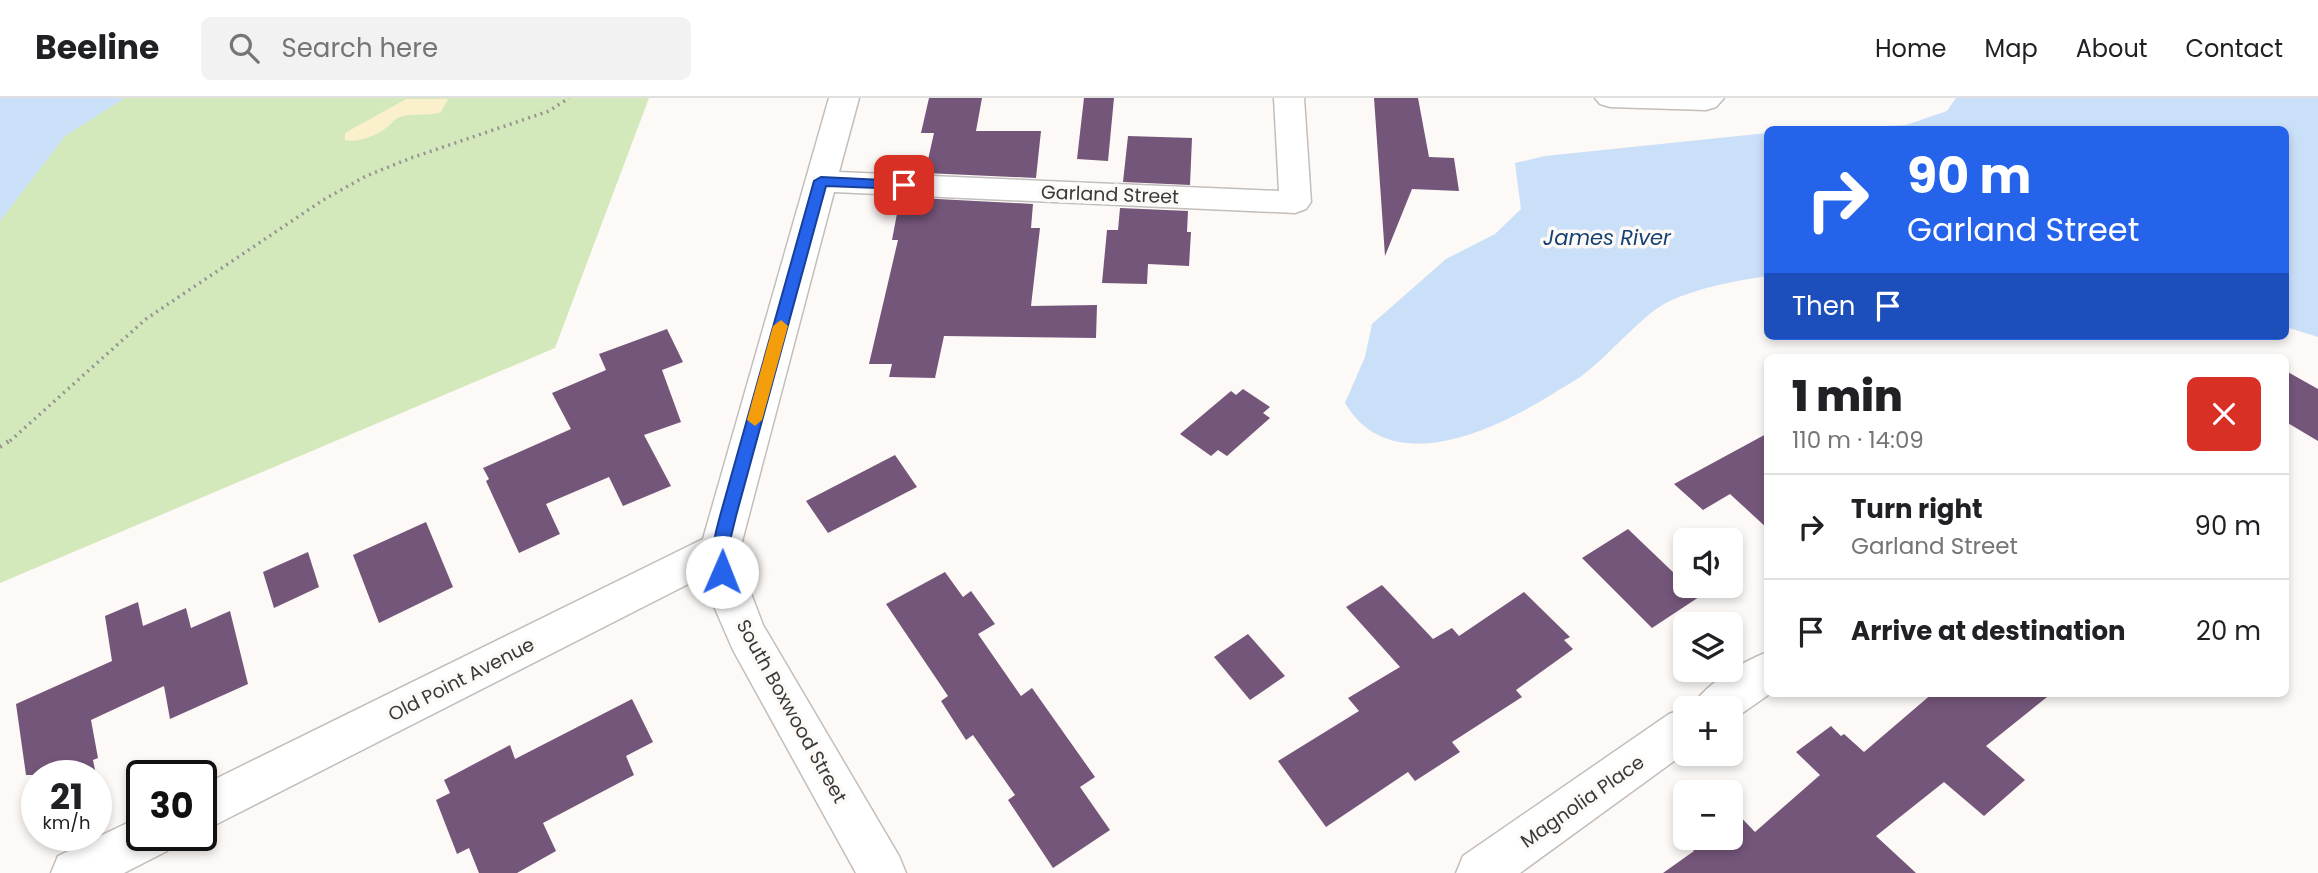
<!DOCTYPE html>
<meta charset="utf-8">
<style>
body{margin:0;font-family:Poppins,sans-serif;background:#f2f2f2;color:#202124;height:100vh;display:flex;flex-direction:column;font-size:26px;white-space:nowrap}
*{box-sizing:border-box;margin:0}
p{font-size:23px;color:#757577}
.icon{flex:none;width:38px;height:38px;fill:none;stroke:currentColor;stroke-width:2;stroke-linecap:round;stroke-linejoin:round}
.map{position:relative;flex:1;overflow:hidden}
.panel{position:absolute;left:1764px;top:256px;width:525px;height:343px;display:flex;flex-direction:column;background:#fff;border-radius:10px;box-shadow:0 4px 10px #0003}
.panel>*{flex:none}
.hud{position:absolute;left:1764px;top:28px;width:525px;height:214px;border-radius:10px;box-shadow:0 4px 10px #0003;background:#2563eb;color:#fff;overflow:hidden}
.fabs{position:absolute;left:1673px;top:430px;display:grid;gap:14px}
.fabs a{display:grid;place-items:center;width:70px;height:70px;border-radius:10px;background:#fff;box-shadow:0 4px 10px #0003;font-size:35px}
.speed{position:absolute;left:21px;top:662px;display:flex;gap:14px;font-size:35px;font-weight:700;text-align:center}
.speed>*{display:grid;place-content:center;width:91px;height:91px;border-radius:50%;background:#fff;box-shadow:0 4px 10px #0003;line-height:1}
.speed small{font-size:18px;font-weight:400}
.speed .limit{border:4px solid #111;border-radius:10px;background:#fff;color:#111}
.pin{position:absolute;display:grid;place-items:center;width:60px;height:60px;color:#fff;margin:-30px;border-radius:14px;box-shadow:0 4px 10px #0006}
.me{position:absolute;width:77px;margin:-38px;rotate:1deg;stroke-linejoin:round;filter:drop-shadow(0 0 5px #0008)}
.turn{display:flex;align-items:center;gap:24px;height:147px;padding:0 28px;font-size:32px}
.turn .icon{width:91px;height:91px;stroke-width:2.5}
.turn b{display:block;font-size:49px;line-height:60px}
.then{display:flex;align-items:center;height:66px;padding:0 28px;background:#0003;gap:14px;font-size:26px}
.round{display:grid;place-items:center;flex:none;width:74px;height:74px;border-radius:10px;background:#f2f2f2}
.head{display:flex;align-items:center;justify-content:space-between;height:119px;padding:0 28px}
h1{font-size:42px;font-weight:800;line-height:52px}
ul{padding:0;list-style:none}
li{display:flex;align-items:center;gap:21px;height:105px;padding:0 28px;border-top:2px solid #e0e0e0}
li div{flex:1}
li b{display:block;font-size:26px}
li em{font-style:normal}
header{display:flex;align-items:center;gap:42px;box-sizing:border-box;height:98px;padding:0 35px;background:#fff;border-bottom:2px solid #e0e0e0}
header strong{font-size:33px}
nav{display:flex;gap:38px;margin-inline-start:auto;font-size:24px}
.search{width:490px;height:63px;background:#f2f2f2;display:flex;align-items:center;gap:18px;box-sizing:border-box;padding:0 24px;border-radius:10px;color:#757577;font-size:26px}
.map>svg:first-child{display:block}
.green{fill:#d4e9bb}
.sand{fill:#faf0cb}
.water{fill:#cadff8}
.building{fill:#75567b}
.lines{fill:none;stroke-linecap:round;stroke-linejoin:round}
.minor-casing{stroke:#c2bebb;stroke-width:3}
.path-far1{stroke:#979492;stroke-width:3.5;stroke-dasharray:2 4.5;stroke-linecap:butt}
.path{stroke:#979492;stroke-width:4.5;stroke-dasharray:2 6;stroke-linecap:butt}
.minor{fill:#fff;fill-rule:evenodd}
.route{fill:#2563eb;stroke:#184099;stroke-width:2}
.slow{fill:#f59e0b}
.labels{text-anchor:middle;stroke-width:7;stroke-linejoin:round;paint-order:stroke}
.street-label{font-size:19px;fill:#3b3938;stroke:#fdf9f6}
.water-label{font-size:21px;font-style:italic;fill:#134173;stroke:#fdf9f6}
</style>
<header>
<strong>Beeline</strong>
<div class="search"><svg class="icon" aria-label="search" viewBox="0 0 24 24"><circle cx="10" cy="10" r="6"/><path d="M15 15l6 6"/></svg>Search here</div>
<nav><a>Home</a><a>Map</a><a>About</a><a>Contact</a></nav>
</header>
<div class="map">
<svg width="2318" height="775" viewBox="0 0 2318 775">
<rect width="100%" height="100%" fill="#fdf9f6"/>
<polygon class="green" points="0,0 649,0 555,250 0,485"/>
<path class="sand" d="M406 1H448L441 14C427 19 408 14 398 20 393 22 391 27 386 30 376 38 357 45 345 42V35Z"/>
<g class="water">
<polygon points="0,0 125,0 65,38 0,123"/>
<polygon points="1956,0 2318,0 2318,239 2286,229 2286,32 1830,31 1906,27 1947,13"/>
<path d="M1767 35V178C1735 183 1700 189 1670 203 1646 213 1611 255 1589 272 1579 281 1565 288 1554 295 1497 331 1391 383 1345 305L1365 259 1372 226 1446 161 1495 136 1521 111 1515 65 1545 58Z"/>
</g>
<g class="building">
<polygon points="929,0 982,0 976,33 1041,33 1036,80 925,75 934,35 921,35"/>
<polygon points="1084,0 1114,0 1108,63 1077,61"/>
<polygon points="1374,0 1418,0 1429,59 1454,60 1459,93 1412,91 1385,158"/>
<polygon points="1128,38 1192,40 1190,87 1123,84"/>
<polygon points="919,100 1033,106 1031,130 1040,130 1031,208 1097,207 1096,240 944,238 935,280 889,279 892,266 869,266 898,142 892,142 899,105 917,105"/>
<polygon points="1120,110 1188,113 1187,134 1191,134 1189,168 1148,166 1147,186 1102,185 1107,132 1118,132"/>
<polygon points="667,231 683,264 662,272 681,324 644,337 671,388 623,408 609,379 546,406 560,436 519,455 486,383 489,381 483,370 571,331 552,295 606,272 599,256"/>
<polygon points="2286,273 2318,291 2318,343 2286,324"/>
<polygon points="1243,291 1270,309 1263,315 1270,320 1227,358 1218,352 1211,358 1180,336 1231,293 1236,297"/>
<polygon points="1768,335 1768,431 1730,396 1703,412 1674,386"/>
<polygon points="895,357 917,389 828,435 806,403"/>
<polygon points="426,424 453,489 379,525 353,457"/>
<polygon points="1628,431 1699,499 1652,530 1582,460"/>
<polygon points="308,454 319,489 274,510 263,474"/>
<polygon points="945,474 963,499 971,493 995,526 978,536 1021,598 1032,590 1095,679 1080,689 1110,732 1053,770 1008,702 1015,697 973,637 966,642 941,603 948,598 886,506"/>
<polygon points="1382,487 1433,541 1452,530 1459,538 1524,494 1570,539 1564,542 1573,551 1516,592 1522,599 1452,644 1460,654 1415,683 1408,674 1326,729 1278,663 1359,613 1348,600 1400,569 1346,509"/>
<polygon points="138,504 143,528 186,510 191,530 230,513 248,586 170,621 164,588 91,622 98,660 93,662 96,677 26,677 16,606 112,563 105,518"/>
<polygon points="1248,536 1285,578 1250,602 1214,559"/>
<polygon points="1933,595 2052,595 1986,648 2025,682 1984,718 1944,684 1876,738 1916,775 1663,775 1694,753 1679,737 1685,733 1685,740 1731,740 1731,709 1755,734 1820,677 1796,654 1831,628 1841,638 1844,636 1864,654"/>
<polygon points="632,601 653,644 626,658 634,677 543,725 556,753 517,775 479,775 469,750 457,756 436,702 450,695 444,682 510,647 515,661"/>
</g>
<g class="lines">
<g class="minor-casing">
<g id="minor">
<polygon points="829,0 859,0 839,74 1279,93 1274,0 1304,0 1311,104 1306,111 1295,115 834,94 740,451 747,485 763,527 899,758 906,775 856,775 733,552 713,506 704,478 201,734 201,688 703,441"/>
<polygon points="1595,0 1724,0 1716,9 1706,12 1610,9 1600,6"/>
<path d="M1768 554V595H1771L1731 623V611H1691C1702 588 1743 563 1768 554Z"/>
<polygon points="1685,610 1687,611 1685,611 1685,655 1520,775 1456,775 1463,758 1669,616"/>
<polygon points="142,718 142,737 174,737 167,753 124,775 51,775 58,758"/>
</g>
</g>
<polyline class="path-far1" points="10,343 146,221 323,102 366,78 411,60 549,13 569,0"/>
<polyline class="path" points="0,349 12,341"/>
<use href="#minor" class="minor"/>
</g>
<path class="route" d="M821 79 904 83 911 87 904 91 826 88 736 418 728 451 731 474 728 479H716C708 459 715 438 720 418L814 83Z"/>
<polygon class="slow" points="781,222 788,228 762,322 755,328 747,322 773,228"/>
<g class="labels">
<g class="street-label">
<text transform="translate(1110 96) rotate(2)" y="7">Garland Street</text>
<text transform="translate(461 581) rotate(-27)" y="7">Old Point Avenue</text>
<text transform="translate(792 613) rotate(61)" y="7">South Boxwood Street</text>
<text transform="translate(1582 703) rotate(-35)" y="7">Magnolia Place</text>
</g>
<g class="water-label">
<text x="1607" y="147">James River</text>
</g>
</g>
</svg>
<div class="fabs">
<a><svg class="icon" aria-label="sound" viewBox="0 0 24 24"><path d="M4 9h4l5-4v14l-5-4H4zM17 9q2 3 0 6"/></svg></a>
<a><svg class="icon" aria-label="layers" viewBox="0 0 24 24"><path d="M12 4l9 5-9 5-9-5zM3 14l9 5 9-5"/></svg></a>
<a>+</a>
<a>−</a>
</div>
<div class="speed"><div>21<small>km/h</small></div><div class="limit">30</div></div>
<div class="pin" style="left:904px;top:87px;background:#d93025"><svg class="icon" aria-label="arrive" viewBox="0 0 24 24"><path d="M6 21V4h12l-3 4 3 4H6"/></svg></div>
<svg class="me" style="left:722px;top:474px" viewBox="-20 -20 40 40"><circle r="19" fill="#fff"/><path d="M0-13L10 11 0 6-10 11z" fill="#2563eb"/></svg>
<div class="hud">
<div class="turn"><svg class="icon" aria-label="right" viewBox="0 0 24 24"><path d="M7 20v-9h11M14 6l5 5-5 5"/></svg><div><b>90 m</b>Garland Street</div></div>
<div class="then">Then<svg class="icon" aria-label="arrive" viewBox="0 0 24 24"><path d="M6 21V4h12l-3 4 3 4H6"/></svg></div>
</div>
<section class="panel">
<div class="head"><div><h1>1 min</h1><p>110 m · 14:09</p></div><a class="round" style="background:#d93025;color:#fff"><svg class="icon" aria-label="close" viewBox="0 0 24 24"><path d="M6 6l12 12M18 6L6 18"/></svg></a></div>
<ul>
<li><svg class="icon" aria-label="right" viewBox="0 0 24 24"><path d="M7 20v-9h11M14 6l5 5-5 5"/></svg><div><b>Turn right</b><p>Garland Street</p></div><em>90 m</em></li>
<li><svg class="icon" aria-label="arrive" viewBox="0 0 24 24"><path d="M6 21V4h12l-3 4 3 4H6"/></svg><div><b>Arrive at destination</b></div><em>20 m</em></li>
</ul>
</section>
</div>
